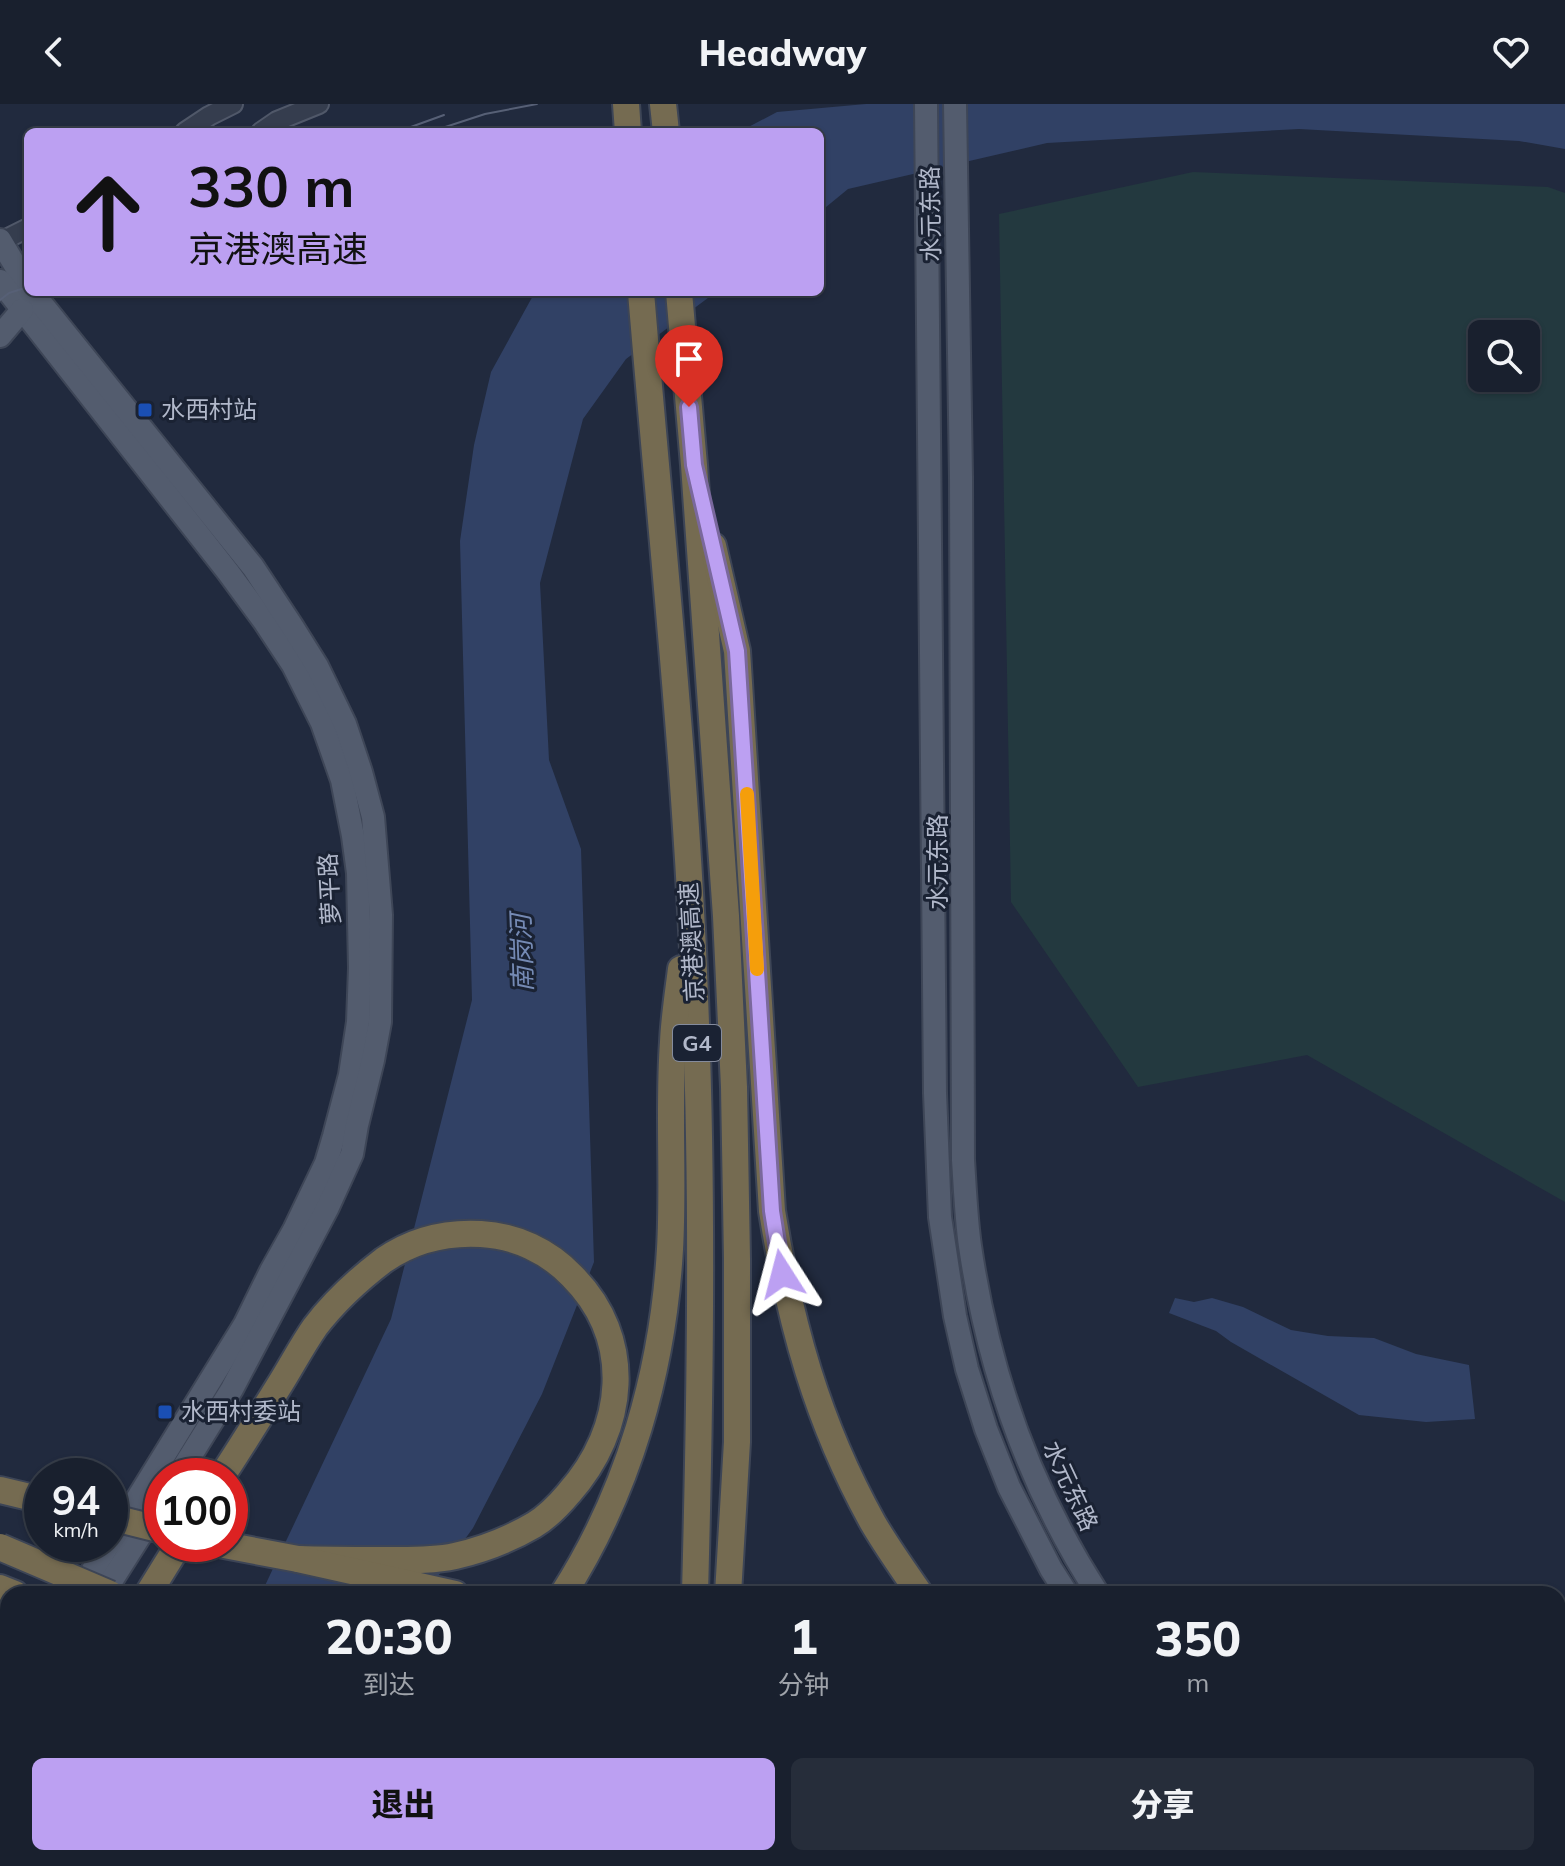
<!DOCTYPE html>
<html lang="zh">
<meta charset="utf-8">
<style>
body{margin:0;font-family:Mulish,"Noto Sans SC",sans-serif;background:#262d3a;color:#f1f3f6;height:100vh;display:flex;flex-direction:column;font-size:30px;white-space:nowrap}
*{box-sizing:border-box;margin:0}
p{font-size:26px;color:#9fa3aa}
.icon{flex:none;width:44px;height:44px;fill:none;stroke:currentColor;stroke-width:2;stroke-linecap:round;stroke-linejoin:round}
.map{position:relative;flex:1;overflow:hidden}
.sheet{position:absolute;left:0px;top:1482px;width:1566px;height:280px;display:flex;flex-direction:column;background:#19202e;border-radius:24px 24px 0 0;box-shadow:0 2px 6px #0004,0 0 0 2px #373e4a}
.sheet>*{flex:none}
.guide{position:absolute;left:24px;top:24px;width:800px;height:168px;border-radius:12px;box-shadow:0 2px 6px #0004,0 0 0 2px #373e4a;background:#bca0f2;color:#111;overflow:hidden}
.fabs{position:absolute;left:1468px;top:216px;display:grid;gap:16px}
.fabs a{display:grid;place-items:center;width:72px;height:72px;border-radius:12px;background:#19202e;box-shadow:0 2px 6px #0004,0 0 0 2px #373e4a;font-size:40px}
.speed{position:absolute;left:24px;top:1354px;display:flex;gap:16px;font-size:40px;font-weight:700;text-align:center}
.speed>*{display:grid;place-content:center;width:104px;height:104px;border-radius:50%;background:#19202e;box-shadow:0 2px 6px #0004,0 0 0 2px #373e4a;line-height:1}
.speed small{font-size:20px;font-weight:400}
.speed .limit{border:12px solid #d22;background:#fff;color:#111}
.pin{position:absolute;display:grid;place-items:center;width:68px;height:68px;color:#fff;margin:-82px -34px;border-radius:50% 50% 50% 0;rotate:-45deg;box-shadow:0 0 8px #0007}
.pin .icon{rotate:45deg}
.me{position:absolute;width:88px;margin:-44px;rotate:351deg;stroke-linejoin:round;filter:drop-shadow(0 0 6px #0008)}
.turn{display:flex;align-items:center;gap:28px;height:168px;padding:0 32px;font-size:36px}
.turn .icon{width:104px;height:104px;stroke-width:2.5}
.turn b{display:block;font-size:56px;line-height:68px}
.eta{display:flex;justify-content:space-evenly;align-items:center;height:136px;text-align:center}
.eta b{font-size:48px;font-weight:800;line-height:56px}
.primary-button{display:flex;gap:16px;margin-top:auto;padding:16px 32px}
.primary-button a{flex:1;height:92px;border-radius:12px;background:#bca0f2;color:#111;font-size:32px;font-weight:800;line-height:92px;text-align:center}
.primary-button a+a{background:#262d3a;color:#f1f3f6}
header{display:flex;justify-content:space-between;align-items:center;height:104px;padding:0 32px;background:#19202e;font-size:36px;font-weight:800}
.map>svg:first-child{display:block}
.green{fill:#23393f;fill-rule:evenodd}
.water{fill:#314165}
.building{fill:#3c485e;stroke:#1c2435;stroke-width:2;filter:url(#shadow)}
.lines{fill:none;stroke-linecap:round;stroke-linejoin:round}
.minor-casing{stroke:#505869;stroke-width:22}
.major-casing{stroke:#3e4657;stroke-width:26}
.highway-casing{stroke:#3d4556;stroke-width:30}
.minor{stroke:#353d4e;stroke-width:18}
.major{stroke:#535c6e;stroke-width:22}
.highway{stroke:#756b51;stroke-width:26}
.tram{stroke:#576076;stroke-width:2}
.highway-bridge-casing{stroke:#3d4556;stroke-width:30;stroke-linecap:butt}
.highway-bridge{stroke:#756b51;stroke-width:26}
.route-casing{stroke:#7a689d;stroke-width:20}
.route{stroke:#bca0f2;stroke-width:14}
.slow{stroke:#f59e0b;stroke-width:14}
.transit-dot{fill:#1a4fb4;stroke:#1a2233;stroke-width:3}
.labels{text-anchor:middle;stroke-width:6;stroke-linejoin:round;paint-order:stroke}
.shield{fill:#1a2233;stroke:#848b9d;stroke-width:2}
.shield-label{font-size:22px;font-weight:bold;fill:#b1b8ca}
.street-label{font-size:24px;fill:#b1b8ca;stroke:#1a2233}
.poi-label{font-size:24px;fill:#b1b8ca;stroke:#1a2233;text-anchor:start}
.water-label{font-size:26px;font-style:italic;fill:#758ab4;stroke:#1a2233}
</style>
<header><svg class="icon" aria-label="back" viewBox="0 0 24 24"><path d="M15 5l-7 7 7 7"/></svg>Headway<svg class="icon" aria-label="heart" viewBox="0 0 24 24"><path d="M12 20l-8-8c-3-5 5-10 8-4 3-6 11-1 8 4z"/></svg></header>
<div class="map">
<svg width="1565" height="1762" viewBox="0 0 1565 1762">
<defs>
<filter id="shadow"><feDropShadow dx="5" dy="3" stdDeviation="0" flood-color="#0009"/></filter>
</defs>
<rect width="100%" height="100%" fill="#212a3e"/>
<path class="green" d="M1193 68 1548 83 1565 89V1098L1307 951 1138 983 1011 798 999 110ZM1482 230H1526V274H1482Z"/>
<g class="water">
<polygon points="866,0 1565,0 1565,45 1519,37 1299,25 1047,39 848,85 820,108 820,28 739,28 777,8"/>
<polygon points="535,188 716,188 626,255 583,315 540,479 549,656 581,745 594,1158 542,1290 473,1424 425,1490 261,1490 391,1215 472,896 460,437 474,341 491,268"/>
<polygon points="1175,1194 1194,1198 1212,1194 1243,1203 1291,1226 1328,1232 1374,1234 1416,1250 1469,1261 1475,1315 1426,1318 1359,1311 1231,1238 1216,1227 1169,1209"/>
<polygon points="137,1754 278,1754 275,1762 133,1762"/>
</g>
<polygon class="building" points="0,1697 8,1701 8,1750 0,1745"/>
<g class="lines">
<g class="minor-casing">
<g id="minor">
<polyline points="185,28 209,12 233,0"/>
<polyline points="261,28 277,17 319,0"/>
<polyline points="0,138 28,124"/>
</g>
</g>
<g class="major-casing">
<g id="major">
<polyline points="926,0 935,989 940,1113 955,1212 967,1265 986,1325 1009,1383 1051,1465 1067,1490"/>
<path d="M955 0 961 373 963 1056C965 1085 966 1114 970 1142 988 1266 1030 1385 1098 1490"/>
<polyline points="0,136 28,183"/>
<polyline points="0,177 228,468 264,517 293,561 322,619 342,676 353,732 358,769 360,864 358,918 350,971 334,1032 326,1059 294,1126 271,1167 245,1220 110,1439"/>
<polyline points="32,188 253,463 292,522 317,562 345,620 361,668 373,713 381,811 380,918 373,956 357,1021 352,1050 328,1103 232,1285 178,1372"/>
<polyline points="0,232 22,206"/>
<polyline points="78,1490 109,1440"/>
<polyline points="103,1490 162,1397"/>
<polyline points="0,1615 8,1603"/>
<polyline points="0,1654 8,1641"/>
<polyline points="1320,1754 1332,1762"/>
<polyline points="1370,1754 1383,1762"/>
</g>
</g>
<g class="highway-casing">
<g id="highway">
<polyline points="626,0 628,28"/>
<polyline points="663,0 666,28"/>
<path d="M641 188C661 432 688 675 696 920 703 1111 700 1299 695 1490"/>
<polyline points="679,188 694,361 726,812 734,983 737,1155 737,1338 728,1490"/>
<path d="M713 442 737 547 772 1107C790 1219 817 1318 873 1419 887 1443 904 1467 920 1490"/>
<path d="M222 1372C241 1343 259 1314 277 1285 290 1265 301 1243 315 1223 334 1198 359 1175 384 1156 413 1136 446 1128 481 1130 516 1132 548 1147 572 1172 635 1235 626 1325 569 1389 559 1401 547 1413 534 1421 510 1435 482 1446 455 1452 432 1457 407 1456 383 1456 355 1456 327 1456 298 1455"/>
<polyline points="0,1386 42,1396"/>
<polyline points="219,1440 298,1455 455,1490"/>
<polyline points="0,1484 15,1490"/>
<polyline points="148,1490 179,1440"/>
<path d="M563 1490C629 1387 663 1266 670 1145 674 1076 668 1007 673 938 674 914 678 889 681 865"/>
<polyline points="0,1537 8,1542"/>
<polyline points="0,1724 8,1712"/>
<polyline points="245,1754 251,1762"/>
<polyline points="564,1754 578,1762"/>
<polyline points="635,1754 649,1762"/>
<polyline points="1020,1754 1024,1762"/>
<polyline points="1078,1754 1083,1762"/>
<polyline points="419,1762 421,1754"/>
<polyline points="527,1762 530,1754"/>
<polyline points="674,1762 675,1754"/>
<polyline points="710,1762 711,1754"/>
</g>
</g>
<use href="#minor" class="minor"/>
<use href="#major" class="major"/>
<use href="#highway" class="highway"/>
<g class="tram">
<polyline points="397,28 444,11"/>
<polyline points="430,28 485,10 537,0"/>
<polyline points="0,196 9,189 28,183"/>
</g>
<g class="highway-bridge-casing">
<g id="highway-bridge">
<polyline points="110,1413 162,1426"/>
<polyline points="0,1443 110,1490"/>
</g>
</g>
<use href="#highway-bridge" class="highway-bridge"/>
</g>
<g class="lines">
<g class="route-casing">
<polyline id="route" points="689,303 694,361 737,547 772,1107 782,1170"/>
</g>
<use href="#route" class="route"/>
<polyline class="slow" points="747,690 757,865"/>
</g>
<g class="transit-dot">
<rect x="137" y="298" width="16" height="16" rx="4"/>
<rect x="157" y="1300" width="16" height="16" rx="4"/>
</g>
<g class="labels">
<rect class="shield" x="673" y="921" width="48" height="36" rx="6"/>
<g class="shield-label">
<text x="697" y="947">G4</text>
</g>
<g class="street-label">
<text transform="translate(931 110) rotate(-91)" y="8">水元东路</text>
<text transform="translate(938 758) rotate(-90)" y="8">水元东路</text>
<text transform="translate(330 785) rotate(-93)" y="8">萝平路</text>
<text transform="translate(692 838) rotate(-93)" y="8">京港澳高速</text>
<text transform="translate(1070 1382) rotate(65)" y="8">水元东路</text>
</g>
<g class="poi-label">
<text x="161" y="314">水西村站</text>
<text x="181" y="1316">水西村委站</text>
</g>
<g class="water-label">
<text transform="translate(522 849) rotate(-92)" y="9">南岗河</text>
</g>
</g>
</svg>
<div class="fabs">
<a><svg class="icon" aria-label="search" viewBox="0 0 24 24"><circle cx="10" cy="10" r="6"/><path d="M15 15l6 6"/></svg></a>
</div>
<div class="speed"><div>94<small>km/h</small></div><div class="limit">100</div></div>
<div class="pin" style="left:689px;top:303px;background:#d93025"><svg class="icon" aria-label="arrive" viewBox="0 0 24 24"><path d="M6 21V4h12l-3 4 3 4H6"/></svg></div>
<svg class="me" style="left:782px;top:1170px" viewBox="-20 -20 40 40"><path d="M0-17L14 15 0 8-14 15z" fill="#bca0f2" stroke="#fff" stroke-width="4"/></svg>
<div class="guide">
<div class="turn"><svg class="icon" aria-label="ahead" viewBox="0 0 24 24"><path d="M12 20V5M6 11l6-6 6 6"/></svg><div><b>330 m</b>京港澳高速</div></div>
</div>
<section class="sheet">
<div class="eta">
<div><b>20:30</b><p>到达</p></div>
<div><b>1</b><p>分钟</p></div>
<div><b>350</b><p>m</p></div>
</div>
<div class="primary-button"><a>退出</a><a>分享</a></div>
</section>
</div>
